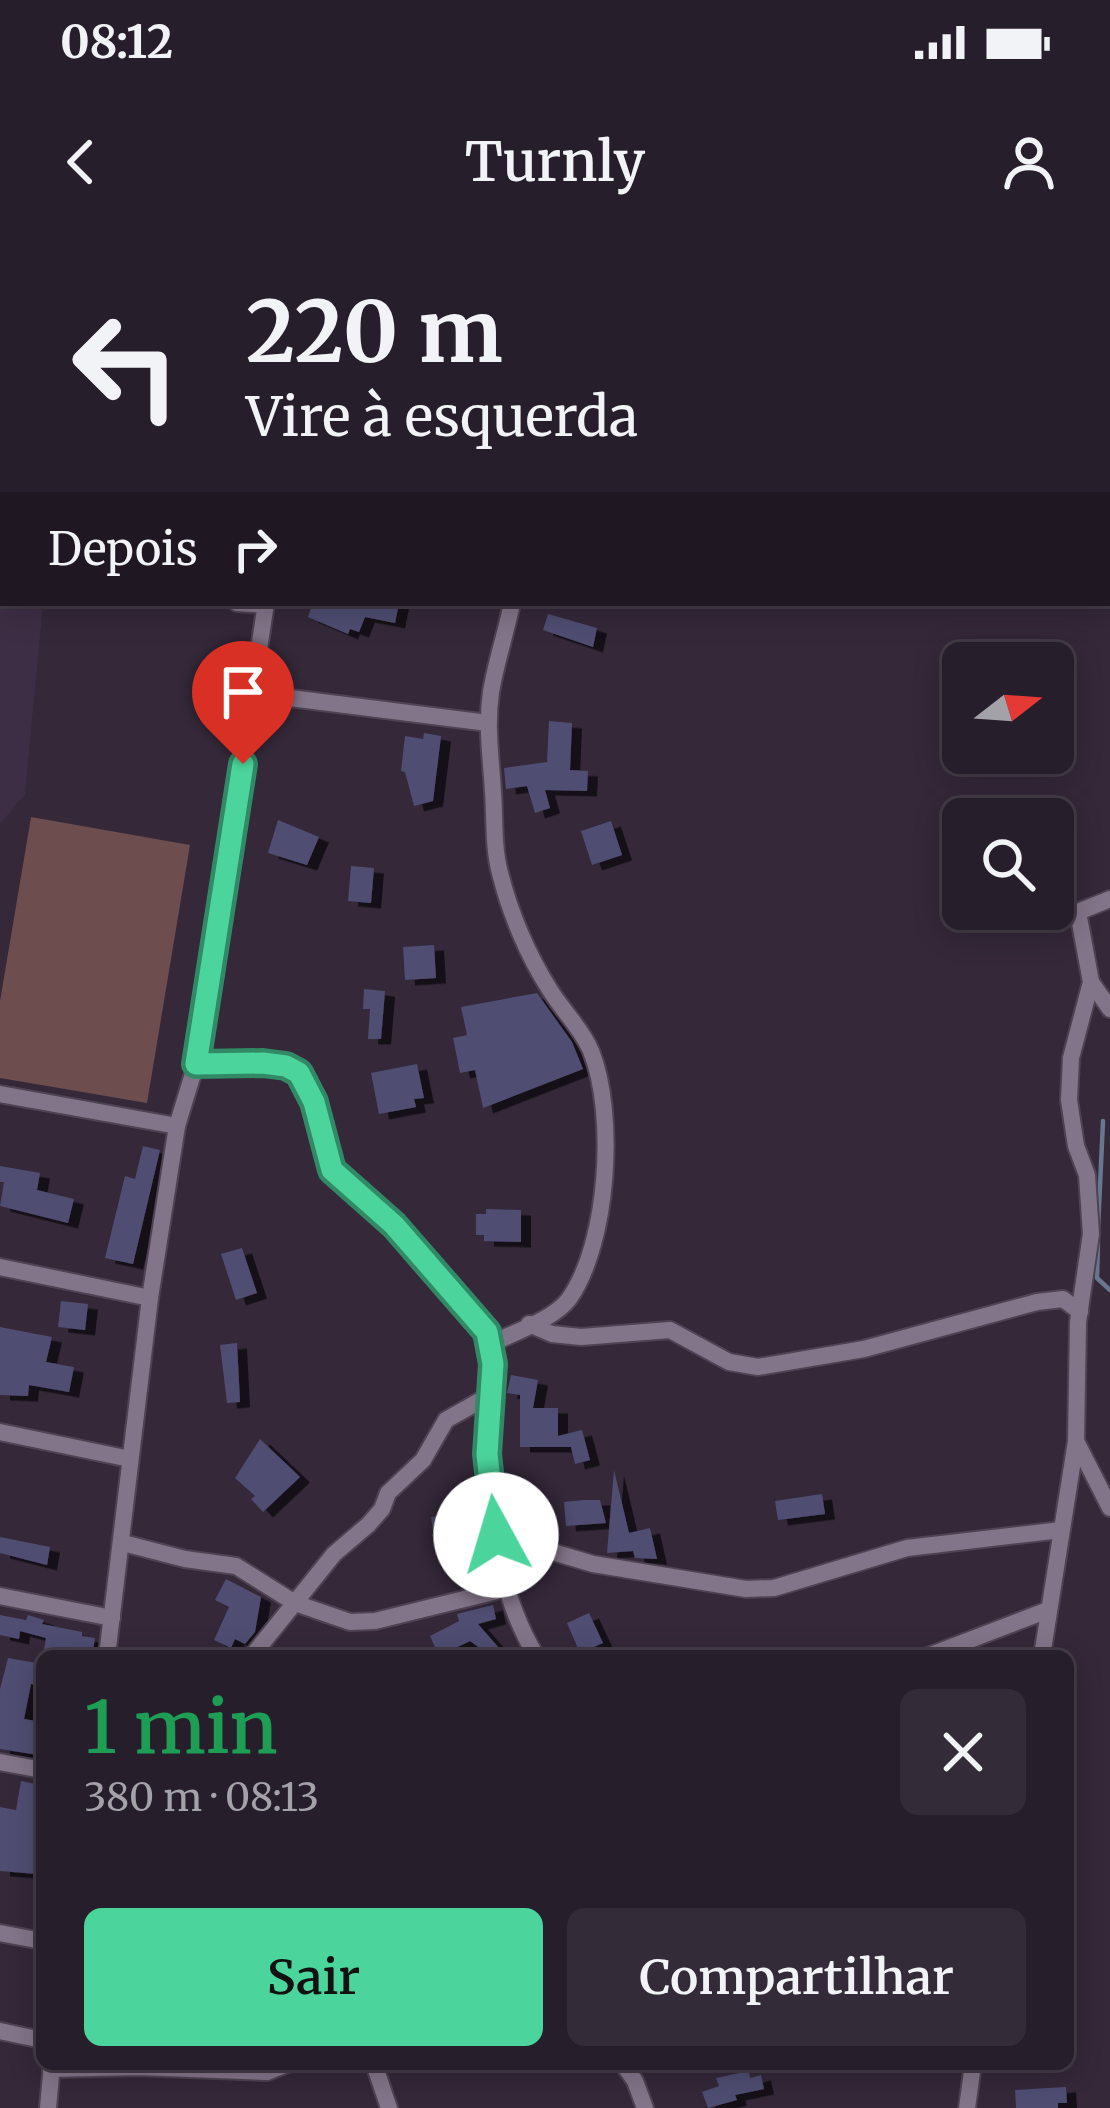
<!DOCTYPE html>
<html lang="pt">
<meta charset="utf-8">
<style>
body{margin:0;font-family:Merriweather,serif;background:#332b37;color:#f1f3f6;height:100vh;display:flex;flex-direction:column;font-size:45px;white-space:nowrap}
*{box-sizing:border-box;margin:0}
p{font-size:39px;color:#a4a2a9}
.icon{flex:none;width:66px;height:66px;fill:none;stroke:currentColor;stroke-width:2;stroke-linecap:round;stroke-linejoin:round}
.map{position:relative;flex:1;overflow:hidden}
.drawer{position:absolute;left:36px;top:1410px;width:1038px;height:420px;display:flex;flex-direction:column;background:#271e2b;border-radius:18px;box-shadow:0 6px 30px #0003,0 0 0 3px #433c47}
.drawer>*{flex:none}
.banner{position:absolute;left:0px;top:0px;width:1110px;height:366px;box-shadow:0 6px 30px #0003,0 0 0 3px #433c47;background:#271e2b;color:#f1f3f6;overflow:hidden}
.needle{width:78px;rotate:73deg}
.controls{position:absolute;left:942px;top:402px;display:grid;gap:24px}
.controls a{display:grid;place-items:center;width:132px;height:132px;border-radius:18px;background:#271e2b;box-shadow:0 6px 30px #0003,0 0 0 3px #433c47;font-size:60px}
.pin{position:absolute;display:grid;place-items:center;width:102px;height:102px;color:#fff;margin:-123px -51px;border-radius:50% 50% 50% 0;rotate:-45deg;box-shadow:0 0 12px #0007}
.pin .icon{rotate:45deg}
.me{position:absolute;width:132px;margin:-66px;rotate:354deg;stroke-linejoin:round;filter:drop-shadow(0 0 9px #0008)}
.turn{display:flex;align-items:center;gap:42px;height:252px;padding:0 48px;font-size:54px}
.turn .icon{width:156px;height:156px;stroke-width:2.5}
.turn b{display:block;font-size:84px;line-height:102px}
.then{display:flex;align-items:center;height:114px;padding:0 48px;background:#0003;gap:24px;font-size:45px}
.round{display:grid;place-items:center;flex:none;width:126px;height:126px;border-radius:18px;background:#332b37}
.overview{display:flex;align-items:center;justify-content:space-between;height:204px;padding:0 48px}
h1{font-size:72px;font-weight:600;line-height:90px;color:#1e9e55}
.button{display:flex;gap:24px;margin-top:auto;padding:24px 48px}
.button a{flex:1;height:138px;border-radius:18px;background:#4bd49b;color:#111;font-size:48px;font-weight:600;line-height:138px;text-align:center}
.button a+a{background:#332b37;color:#f1f3f6}
.status{display:flex;justify-content:space-between;align-items:center;height:84px;padding:0 60px;background:#271e2b;direction:ltr}
.status svg{height:33px;fill:currentColor}
header{display:flex;justify-content:space-between;align-items:center;height:156px;padding:0 48px;background:#271e2b;font-size:54px;font-weight:600}
.map>svg:first-child{display:block}
.built{fill:#3e2e45}
.green{fill:#6e4d4e}
.lines{fill:none;stroke-linecap:round;stroke-linejoin:round}
.stream{stroke:#687790;stroke-width:4.5}
.building{fill:#4f4d72;filter:url(#shadow)}
.minor-casing{stroke:#4e4352;stroke-width:20}
.path{stroke:#807584;stroke-width:3;stroke-dasharray:3 9;stroke-linecap:butt}
.minor{stroke:#837589;stroke-width:16}
.route-casing{stroke:#318a65;stroke-width:30}
.route{stroke:#4bd49b;stroke-width:21}
</style>
<div class="status"><b>08:12</b><svg viewBox="0 0 49 12"><path d="M0 12V9h3v3zM5 12V6h3v6zM10 12V3h3v9zM15 12V0h3v12zM26 1h20v11H26zM47 4h2v5h-2z"/></svg></div>
<header><svg class="icon" aria-label="back" viewBox="0 0 24 24"><path d="M15 5l-7 7 7 7"/></svg>Turnly<svg class="icon" aria-label="person" viewBox="0 0 24 24"><circle cx="12" cy="8" r="4"/><path d="M4 21q1-7 8-7t8 7"/></svg></header>
<div class="map">
<svg width="1110" height="1868" viewBox="0 0 1110 1868">
<defs>
<filter id="shadow"><feDropShadow dx="10" dy="5.5" stdDeviation="0" flood-color="#0009"/></filter>
</defs>
<rect width="100%" height="100%" fill="#342839"/>
<polygon class="built" points="0,354 3,363 43,363 25,554 0,584"/>
<polygon class="green" points="31,577 190,605 147,863 0,838 0,761"/>
<g class="lines">
<g class="stream">
<polyline points="1098,989 1103,881"/>
<polyline points="1098,1001 1097,1038 1110,1050"/>
</g>
</g>
<g class="building">
<polygon points="313,363 399,363 395,383 365,377 359,392 350,389 348,394 308,377"/>
<polygon points="548,374 597,388 593,407 543,390"/>
<polygon points="549,481 572,483 570,530 588,531 587,551 545,550 550,568 535,573 527,546 506,549 504,528 547,522"/>
<polygon points="424,493 441,496 433,561 414,566 405,532 401,531 405,496 423,499"/>
<polygon points="278,580 319,597 307,625 268,613"/>
<polygon points="611,581 622,615 592,625 581,591"/>
<polygon points="351,626 374,628 371,663 348,661"/>
<polygon points="434,705 436,738 405,740 403,707"/>
<polygon points="364,749 385,751 381,799 368,799 370,769 363,769"/>
<polygon points="537,753 572,802 583,829 483,868 475,830 460,833 453,798 467,795 461,767"/>
<polygon points="417,824 424,858 414,859 416,867 379,874 371,833"/>
<polygon points="143,906 160,910 133,1024 105,1018 125,936 135,939"/>
<polygon points="0,926 40,933 37,950 74,959 68,983 0,966 4,942 0,942"/>
<polygon points="486,969 521,970 521,1002 484,1001 484,995 476,995 476,974 486,974"/>
<polygon points="242,1008 257,1053 236,1060 221,1014"/>
<polygon points="61,1061 88,1064 85,1090 58,1087"/>
<polygon points="0,1087 52,1097 46,1122 74,1127 69,1152 29,1145 28,1156 0,1155"/>
<polygon points="237,1103 240,1162 227,1163 220,1105"/>
<polygon points="511,1135 538,1140 533,1168 558,1168 558,1196 582,1190 590,1220 575,1224 571,1207 520,1207 520,1155 507,1153"/>
<polygon points="260,1199 300,1237 263,1272 251,1259 255,1256 235,1238"/>
<polygon points="614,1230 629,1293 650,1288 657,1319 635,1318 633,1311 607,1313"/>
<polygon points="822,1254 825,1274 778,1280 775,1261"/>
<polygon points="584,1260 600,1260 606,1283 566,1286 564,1262"/>
<polygon points="478,1271 480,1288 433,1291 431,1277"/>
<polygon points="0,1297 50,1307 47,1325 0,1313"/>
<polygon points="226,1339 261,1357 255,1392 245,1404 235,1399 231,1408 214,1400 229,1367 215,1360"/>
<polygon points="493,1365 496,1379 478,1384 506,1416 491,1416 470,1401 439,1416 430,1396 459,1381 457,1374"/>
<polygon points="589,1373 603,1403 580,1413 567,1383"/>
<polygon points="0,1375 26,1380 28,1375 44,1380 42,1384 82,1392 82,1396 95,1398 92,1416 43,1416 46,1398 20,1391 19,1399 0,1395"/>
<polygon points="8,1418 42,1424 42,1446 31,1444 24,1479 42,1482 42,1513 38,1515 0,1509 0,1449"/>
<polygon points="21,1541 40,1545 37,1562 42,1563 42,1609 37,1634 0,1631 0,1567 16,1570"/>
<polygon points="749,1831 750,1838 761,1835 764,1849 735,1855 737,1860 708,1868 702,1852 719,1846 716,1838"/>
<polygon points="1066,1847 1067,1863 1058,1863 1058,1868 1016,1868 1015,1850"/>
</g>
<g class="lines">
<g class="minor-casing">
<g id="minor">
<polyline points="547,0 549,3"/>
<polyline points="303,3 303,0"/>
<polyline points="0,102 3,103"/>
<polyline points="0,343 3,343"/>
<polyline points="237,363 266,365"/>
<polyline points="255,440 269,451 290,458 488,483"/>
<polyline points="1091,742 1110,769"/>
<path d="M196 824C257 823 300 806 318 879 322 896 323 917 333 931 343 946 361 956 374 967 403 993 476 1063 488 1097 502 1132 486 1177 487 1214 489 1283 501 1357 536 1416"/>
<polyline points="0,854 177,886"/>
<polyline points="0,1027 150,1058"/>
<polyline points="529,1084 552,1094 581,1097 670,1090 729,1122 758,1127 864,1109 1037,1062 1063,1059 1080,1072"/>
<path d="M491 1104C514 1092 553 1080 569 1059 609 1002 616 873 591 811 582 789 562 770 550 750 528 716 510 673 500 633 493 607 495 579 493 552 491 517 486 487 491 452 496 422 506 393 512 363"/>
<polyline points="0,1192 130,1219"/>
<polyline points="1076,1201 1110,1268"/>
<polyline points="496,1295 593,1324 746,1349 774,1348 907,1308 1061,1290"/>
<polyline points="123,1303 185,1319 236,1326 295,1363 350,1382 375,1381 505,1349"/>
<polyline points="0,1356 112,1378"/>
<polyline points="107,1416 150,1058 177,886 196,824 266,363"/>
<polyline points="252,1416 334,1314 368,1285 382,1269 388,1253 423,1220 446,1180 490,1155"/>
<polyline points="928,1416 1048,1370"/>
<polyline points="1042,1416 1076,1201 1078,1082 1091,994 1087,935 1076,906 1069,860 1071,818 1091,742 1078,672 1110,659"/>
<polyline points="0,1522 42,1530"/>
<polyline points="0,1693 42,1701"/>
<polyline points="0,1791 42,1800"/>
<polyline points="374,1824 389,1868"/>
<polyline points="623,1824 635,1841 645,1868"/>
<polyline points="51,1829 138,1827 267,1832 287,1824"/>
<polyline points="48,1868 52,1824"/>
<polyline points="967,1868 973,1824"/>
</g>
</g>
<polyline class="path" points="0,179 3,179"/>
<use href="#minor" class="minor"/>
</g>
<g class="lines">
<g class="route-casing">
<polyline id="route" points="243,524 196,824 263,823 286,826 299,833 314,862 332,930 394,985 487,1092 493,1124 487,1214 496,1295"/>
</g>
<use href="#route" class="route"/>
</g>
</svg>
<div class="controls">
<a><svg class="needle" viewBox="-14 -14 28 28"><path d="M0-13l5 13h-10z" fill="#e53935"/><path d="M0 13l5-13h-10z" fill="#a4a2a9"/></svg></a>
<a><svg class="icon" aria-label="search" viewBox="0 0 24 24"><circle cx="10" cy="10" r="6"/><path d="M15 15l6 6"/></svg></a>
</div>
<div class="pin" style="left:243px;top:524px;background:#d93025"><svg class="icon" aria-label="arrive" viewBox="0 0 24 24"><path d="M6 21V4h12l-3 4 3 4H6"/></svg></div>
<svg class="me" style="left:496px;top:1295px" viewBox="-20 -20 40 40"><circle r="19" fill="#fff"/><path d="M0-13L10 11 0 6-10 11z" fill="#4bd49b"/></svg>
<div class="banner">
<div class="turn"><svg class="icon" aria-label="left" viewBox="0 0 24 24"><path d="M17 20v-9H6M10 6l-5 5 5 5"/></svg><div><b>220 m</b>Vire à esquerda</div></div>
<div class="then">Depois<svg class="icon" aria-label="right" viewBox="0 0 24 24"><path d="M7 20v-9h11M14 6l5 5-5 5"/></svg></div>
</div>
<section class="drawer">
<div class="overview"><div><h1>1 min</h1><p>380 m · 08:13</p></div><a class="round"><svg class="icon" aria-label="close" viewBox="0 0 24 24"><path d="M6 6l12 12M18 6L6 18"/></svg></a></div>
<div class="button"><a>Sair</a><a>Compartilhar</a></div>
</section>
</div>
